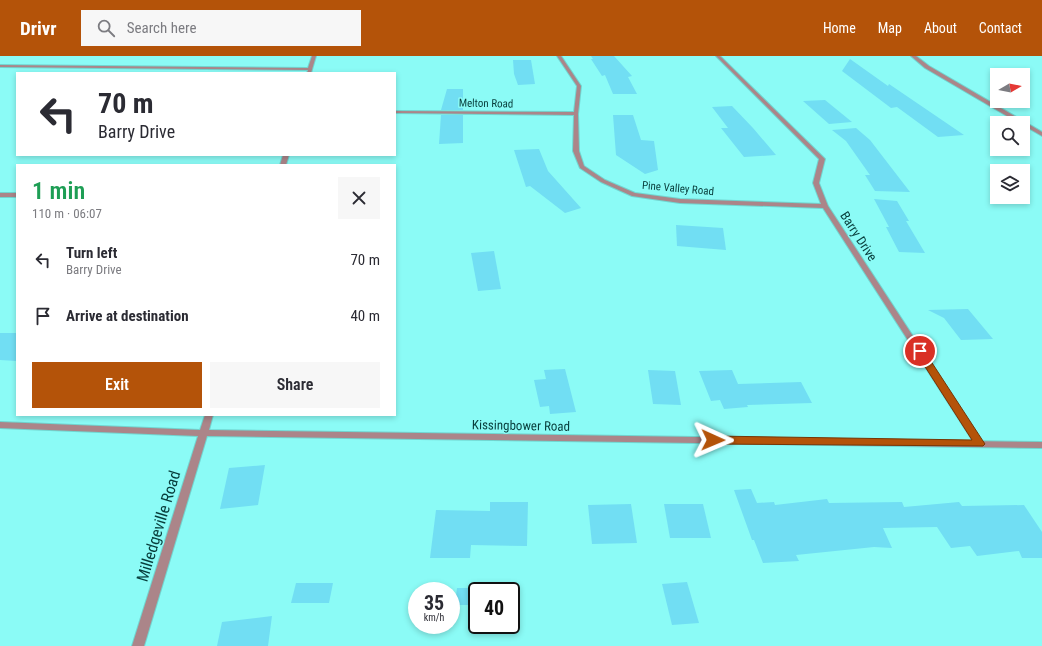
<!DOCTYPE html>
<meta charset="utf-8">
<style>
body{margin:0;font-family:"Roboto Condensed",sans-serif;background:#f7f7f7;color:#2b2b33;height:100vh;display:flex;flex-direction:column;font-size:15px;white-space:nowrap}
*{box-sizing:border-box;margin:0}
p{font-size:13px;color:#7c7c81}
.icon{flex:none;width:22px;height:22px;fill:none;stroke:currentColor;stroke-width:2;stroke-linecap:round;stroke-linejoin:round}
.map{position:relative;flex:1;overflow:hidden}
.panel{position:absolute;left:16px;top:108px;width:380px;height:252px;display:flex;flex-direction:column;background:#fff;border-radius:0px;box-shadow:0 2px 6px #0003}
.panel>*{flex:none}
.top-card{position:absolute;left:16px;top:16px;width:380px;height:84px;border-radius:0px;box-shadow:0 2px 6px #0003;background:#fff;color:#2b2b33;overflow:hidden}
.needle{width:26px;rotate:80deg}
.tools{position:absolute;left:990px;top:12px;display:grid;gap:8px}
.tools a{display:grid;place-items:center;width:40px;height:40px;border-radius:0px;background:#fff;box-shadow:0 2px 6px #0003;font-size:20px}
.speed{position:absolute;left:408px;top:526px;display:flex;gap:8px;font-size:20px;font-weight:700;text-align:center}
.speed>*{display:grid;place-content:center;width:52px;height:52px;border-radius:50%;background:#fff;box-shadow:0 2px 6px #0003;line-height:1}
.speed small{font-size:10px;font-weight:400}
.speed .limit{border:2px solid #111;border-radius:6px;background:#fff;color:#111}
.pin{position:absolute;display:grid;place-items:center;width:34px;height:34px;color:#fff;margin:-17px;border:2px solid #fff;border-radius:50%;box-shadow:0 1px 4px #0007}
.me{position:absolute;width:44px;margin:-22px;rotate:91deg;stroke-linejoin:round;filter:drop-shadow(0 0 3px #0008)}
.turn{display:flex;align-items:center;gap:14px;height:84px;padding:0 16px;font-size:18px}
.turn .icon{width:52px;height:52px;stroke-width:2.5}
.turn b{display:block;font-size:28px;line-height:34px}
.round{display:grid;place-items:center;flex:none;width:42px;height:42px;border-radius:0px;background:#f7f7f7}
.summary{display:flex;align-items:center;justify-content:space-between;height:68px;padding:0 16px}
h1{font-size:24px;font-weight:600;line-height:30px;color:#1e9e55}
.cta{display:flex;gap:8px;margin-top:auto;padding:8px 16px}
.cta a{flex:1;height:46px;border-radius:0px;background:#b45309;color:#fff;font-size:16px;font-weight:600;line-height:46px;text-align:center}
.cta a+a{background:#f7f7f7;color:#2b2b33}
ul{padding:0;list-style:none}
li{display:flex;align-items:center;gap:12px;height:56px;padding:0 16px}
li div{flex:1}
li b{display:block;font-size:15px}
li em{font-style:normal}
header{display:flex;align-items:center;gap:24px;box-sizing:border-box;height:56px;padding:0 20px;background:#b45309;color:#fff}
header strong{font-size:19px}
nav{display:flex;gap:22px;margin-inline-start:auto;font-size:14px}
.search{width:280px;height:36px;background:#f7f7f7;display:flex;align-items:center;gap:10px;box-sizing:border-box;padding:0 14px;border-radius:0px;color:#7c7c81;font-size:15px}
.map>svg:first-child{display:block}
.building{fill:#71def3}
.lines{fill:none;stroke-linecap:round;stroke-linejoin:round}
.minor-casing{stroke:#71d5d0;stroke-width:2}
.tertiary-casing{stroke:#71d5d0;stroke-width:2}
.minor{fill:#ab8589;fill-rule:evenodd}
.tertiary{fill:#ab8589;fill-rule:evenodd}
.route{fill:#b45309;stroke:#753606}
.labels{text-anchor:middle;stroke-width:3;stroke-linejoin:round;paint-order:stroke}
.far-street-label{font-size:11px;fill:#073c3a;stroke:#8bfbf6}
.street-label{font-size:13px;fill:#073c3a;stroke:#8bfbf6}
.near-street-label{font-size:16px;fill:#073c3a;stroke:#8bfbf6}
</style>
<header>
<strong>Drivr</strong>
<div class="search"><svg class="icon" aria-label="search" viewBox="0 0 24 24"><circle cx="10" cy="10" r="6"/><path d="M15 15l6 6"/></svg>Search here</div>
<nav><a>Home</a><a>Map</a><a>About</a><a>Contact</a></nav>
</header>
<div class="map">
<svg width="1042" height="590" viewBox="0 0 1042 590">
<rect width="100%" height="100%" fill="#8bfbf6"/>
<g class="building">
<polygon points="591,0 614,0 632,20 628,21 637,38 613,38 605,19 602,20 591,3 593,3"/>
<polygon points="850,3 888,30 889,28 964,79 938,81 897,51 891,52 842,15"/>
<polygon points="513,4 531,4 535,28 518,29 514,18"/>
<polygon points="447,33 463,33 463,54 441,54"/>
<polygon points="825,44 852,66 829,68 803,45"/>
<polygon points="732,50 753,72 776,99 744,101 721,72 728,72 712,51"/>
<polygon points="441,59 463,59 463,87 439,88"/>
<polygon points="613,59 633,59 641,84 654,85 658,114 645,118 616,99"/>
<polygon points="856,72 870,84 910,136 875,135 865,119 870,119 846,85 832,74"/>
<polygon points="539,93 548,115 581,152 565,157 530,130 526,131 514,94"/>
<polygon points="874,143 897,145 909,165 906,165 925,197 899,196 886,171 889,171"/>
<polygon points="676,169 723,172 726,194 677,190"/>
<polygon points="494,195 501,233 478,235 471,197"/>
<polygon points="968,253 993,283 961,284 944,262 928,254"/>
<polygon points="0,277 17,277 17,305 0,304"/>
<polygon points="565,313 576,356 550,358 549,350 540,351 534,324 546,323 544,314"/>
<polygon points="648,314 675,315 681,349 653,348"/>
<polygon points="732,314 738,328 801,326 812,347 747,349 748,351 724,353 720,344 711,345 699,315"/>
<polygon points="265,409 258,449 220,453 229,412"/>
<polygon points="751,433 757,447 774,446 775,449 827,443 829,447 902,446 904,451 959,446 962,450 1024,449 1042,476 1042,502 1022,502 1019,495 977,500 970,490 951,492 937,471 883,472 892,492 874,491 796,499 799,505 763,507 754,484 752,484 734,434"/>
<polygon points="490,446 528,446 527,490 471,489 470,502 430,502 436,454 490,455"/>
<polygon points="631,448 637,487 592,488 588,449"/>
<polygon points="664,448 703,448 711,482 670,482"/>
<polygon points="687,526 699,567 672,569 662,528"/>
<polygon points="296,527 333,527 329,547 291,547"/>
<polygon points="457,532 477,532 477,549 455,549"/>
<polygon points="272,560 268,590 217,590 222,566"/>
</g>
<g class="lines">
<g class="minor-casing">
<g id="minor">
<polygon points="557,0 561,0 581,30 578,58 579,95 584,110 605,124 635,137 680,143 821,148 813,127 819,103 716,0 720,0 825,103 819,127 828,150 982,386 984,388 982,390 976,390 823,152 680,147 632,140 601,126 580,112 573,95 574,59 395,57 395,55 574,56 577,30"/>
<polygon points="911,0 916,0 929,10 1042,76 1042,80 1023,69 1023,67 1019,67 925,12"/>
<rect x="0" y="137" width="17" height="4"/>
</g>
</g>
<g class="tertiary-casing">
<g id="tertiary">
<polygon points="312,0 316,0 311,17 307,17 308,14 0,11 0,9 308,12"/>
<polygon points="283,99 289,99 286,109 280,109"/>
<polygon points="205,359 213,359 209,374 1042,386 1042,392 207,380 144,590 132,590 198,380 0,372 0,366 200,374"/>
</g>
</g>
<use href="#minor" class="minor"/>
<use href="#tertiary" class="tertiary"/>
</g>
<polygon class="route" points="920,292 923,293 983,385 985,388 983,390 713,388 708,384 713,380 972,384 915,295"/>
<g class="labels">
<g class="far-street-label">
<text transform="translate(486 47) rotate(1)" y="4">Melton Road</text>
<text transform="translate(678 132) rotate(5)" y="4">Pine Valley Road</text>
</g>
<g class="street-label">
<text transform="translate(859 180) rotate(57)" y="5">Barry Drive</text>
<text transform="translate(521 369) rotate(1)" y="5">Kissingbower Road</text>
</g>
<g class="near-street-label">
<text transform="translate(158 470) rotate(-73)" y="6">Milledgeville Road</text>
</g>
</g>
</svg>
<div class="tools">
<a><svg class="needle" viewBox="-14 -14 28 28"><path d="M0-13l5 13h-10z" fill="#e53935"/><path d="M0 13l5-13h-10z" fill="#7c7c81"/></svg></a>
<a><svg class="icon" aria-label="search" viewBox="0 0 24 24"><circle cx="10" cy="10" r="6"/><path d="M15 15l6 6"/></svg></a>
<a><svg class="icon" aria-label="layers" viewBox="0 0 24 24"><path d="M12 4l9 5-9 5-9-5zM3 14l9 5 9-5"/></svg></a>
</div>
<div class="speed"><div>35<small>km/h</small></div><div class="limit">40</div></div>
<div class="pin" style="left:920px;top:295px;background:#d93025"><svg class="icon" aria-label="arrive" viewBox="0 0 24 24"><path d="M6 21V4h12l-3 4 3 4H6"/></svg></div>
<svg class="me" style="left:713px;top:384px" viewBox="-20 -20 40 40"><path d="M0-17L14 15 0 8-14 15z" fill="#b45309" stroke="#fff" stroke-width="4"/></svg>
<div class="top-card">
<div class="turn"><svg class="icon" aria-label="left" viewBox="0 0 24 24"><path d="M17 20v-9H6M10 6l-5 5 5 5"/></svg><div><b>70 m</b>Barry Drive</div></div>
</div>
<section class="panel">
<div class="summary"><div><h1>1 min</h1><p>110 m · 06:07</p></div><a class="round"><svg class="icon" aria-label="close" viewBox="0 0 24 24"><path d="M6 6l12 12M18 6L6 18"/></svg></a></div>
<ul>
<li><svg class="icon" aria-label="left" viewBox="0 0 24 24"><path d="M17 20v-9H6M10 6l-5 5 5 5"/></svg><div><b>Turn left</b><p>Barry Drive</p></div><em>70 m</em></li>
<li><svg class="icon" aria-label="arrive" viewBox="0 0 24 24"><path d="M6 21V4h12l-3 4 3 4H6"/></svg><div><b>Arrive at destination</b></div><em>40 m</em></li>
</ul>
<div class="cta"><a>Exit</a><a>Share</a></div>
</section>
</div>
